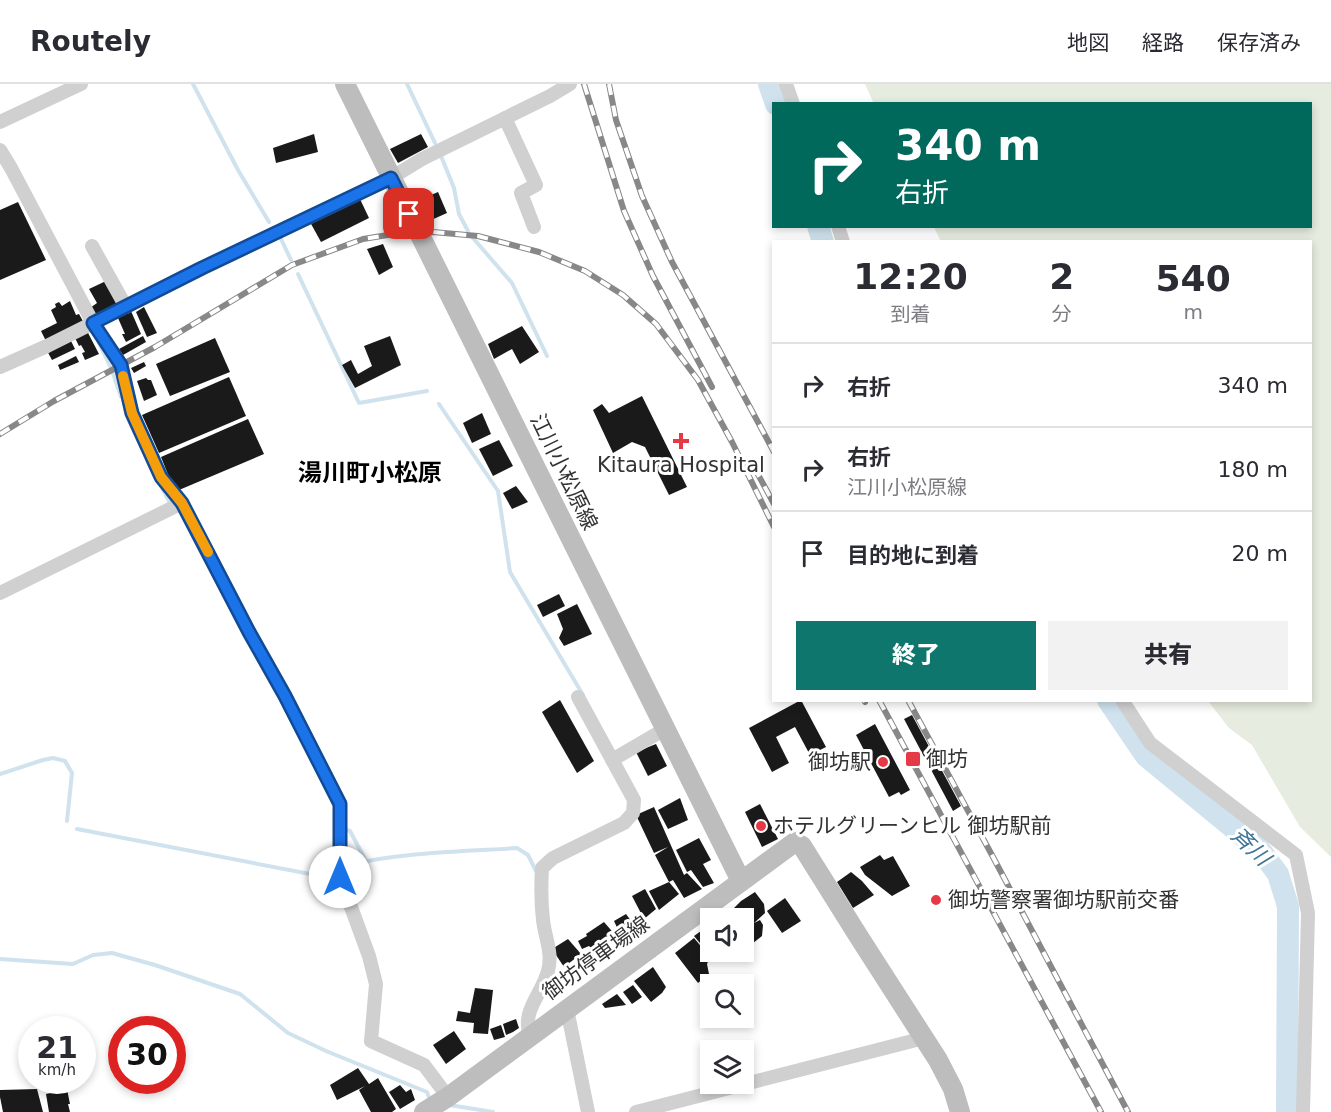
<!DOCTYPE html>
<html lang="ja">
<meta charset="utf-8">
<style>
body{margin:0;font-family:"DejaVu Sans","Noto Sans JP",sans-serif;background:#f2f2f3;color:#2b2b33;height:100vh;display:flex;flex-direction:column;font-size:22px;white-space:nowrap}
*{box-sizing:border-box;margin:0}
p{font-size:20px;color:#7c7c81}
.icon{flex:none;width:33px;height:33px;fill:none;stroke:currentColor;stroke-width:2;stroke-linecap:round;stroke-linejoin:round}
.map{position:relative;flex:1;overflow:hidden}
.sheet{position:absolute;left:772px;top:156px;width:540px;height:462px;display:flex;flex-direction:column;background:#fff;border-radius:0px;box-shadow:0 3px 9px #0003}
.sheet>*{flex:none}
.top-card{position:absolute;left:772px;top:18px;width:540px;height:126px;border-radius:0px;box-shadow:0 3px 9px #0003;background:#00695c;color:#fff;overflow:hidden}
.controls{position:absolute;left:700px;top:824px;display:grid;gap:12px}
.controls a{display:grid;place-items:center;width:54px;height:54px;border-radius:0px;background:#fff;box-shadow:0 3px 9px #0003;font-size:30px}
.speed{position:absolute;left:18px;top:932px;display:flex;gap:12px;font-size:30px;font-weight:700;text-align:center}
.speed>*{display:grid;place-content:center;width:78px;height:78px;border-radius:50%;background:#fff;box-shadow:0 3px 9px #0003;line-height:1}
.speed small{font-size:15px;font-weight:400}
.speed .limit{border:9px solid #d22;background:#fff;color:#111}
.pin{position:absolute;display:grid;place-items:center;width:51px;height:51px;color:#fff;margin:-26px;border-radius:12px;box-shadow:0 3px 9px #0006}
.me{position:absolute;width:66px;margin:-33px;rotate:0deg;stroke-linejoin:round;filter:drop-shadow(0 0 4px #0008)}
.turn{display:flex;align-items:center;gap:21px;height:126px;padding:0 24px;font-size:27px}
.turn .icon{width:78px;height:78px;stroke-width:2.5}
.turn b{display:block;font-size:42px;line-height:51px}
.eta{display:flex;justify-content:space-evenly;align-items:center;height:102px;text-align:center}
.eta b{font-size:36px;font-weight:800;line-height:42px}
.cta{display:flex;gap:12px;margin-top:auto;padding:12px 24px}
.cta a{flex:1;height:69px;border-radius:0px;background:#0f766e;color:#fff;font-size:24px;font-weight:800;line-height:69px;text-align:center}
.cta a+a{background:#f2f2f3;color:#2b2b33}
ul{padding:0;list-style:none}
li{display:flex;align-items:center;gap:18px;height:84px;padding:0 24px;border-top:2px solid #e1e1e2}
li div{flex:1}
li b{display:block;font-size:22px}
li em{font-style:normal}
header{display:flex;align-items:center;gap:36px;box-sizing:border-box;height:84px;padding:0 30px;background:#fff;border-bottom:2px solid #e1e1e2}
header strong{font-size:28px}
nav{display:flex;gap:33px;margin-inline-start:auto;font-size:21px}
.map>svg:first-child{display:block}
.green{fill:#e6ecdf}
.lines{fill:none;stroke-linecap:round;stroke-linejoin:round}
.stream{stroke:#cfe2ee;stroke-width:4}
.river{stroke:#cfe2ee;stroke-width:22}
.building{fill:#1a1a1a}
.street{stroke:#d0d0d0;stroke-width:14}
.secondary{stroke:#bdbdbd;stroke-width:20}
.rail-casing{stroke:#888;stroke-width:6}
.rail{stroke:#fff;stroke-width:4;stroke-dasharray:11;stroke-linecap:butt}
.route-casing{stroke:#114b97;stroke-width:15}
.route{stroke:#1a73e8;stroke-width:10}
.slow{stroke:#f59e0b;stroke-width:10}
.poi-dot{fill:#e63946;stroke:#fff;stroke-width:2}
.labels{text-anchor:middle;stroke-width:6;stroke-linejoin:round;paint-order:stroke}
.poi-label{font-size:21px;fill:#333;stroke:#fff;text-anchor:start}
.street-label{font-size:21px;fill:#333;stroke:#fff}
.water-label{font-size:22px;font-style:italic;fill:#3f7597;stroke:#fff}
.quarter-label{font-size:24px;font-weight:bold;fill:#000;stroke:#fff}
</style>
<header>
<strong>Routely</strong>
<nav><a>地図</a><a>経路</a><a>保存済み</a></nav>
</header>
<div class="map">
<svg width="1331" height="1028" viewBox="0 0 1331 1028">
<rect width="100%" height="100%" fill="#fff"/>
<polygon class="green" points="865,0 1331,0 1331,773 1300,743 1252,661 1229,644 1208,617 1311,616 1311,158 941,158 934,143 1311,142 1311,20 874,20"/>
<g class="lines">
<g class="stream">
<polyline points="193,0 238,86 269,138"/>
<polyline points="407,0 435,59"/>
<polyline points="441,72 454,104 459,130 468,147"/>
<polyline points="280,153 291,176"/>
<polyline points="473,154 512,199 547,272"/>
<polyline points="298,190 359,319 427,307"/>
<polyline points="99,259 112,286 121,313"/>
<polyline points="439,320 498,407 510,488 583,611"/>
<polyline points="161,402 170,419"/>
<polyline points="0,690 43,676 53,674 65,677 72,689 67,737"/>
<polyline points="77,745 310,790 334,785"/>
<polyline points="344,745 350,747 366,777"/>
<path d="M348 781C404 768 460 768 517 764L528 771 536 787"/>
<polyline points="0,875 73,880 93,871 112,869 155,881 240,910 288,949 326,967 427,1008 430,1016"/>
<polyline points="449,1021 493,1028"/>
</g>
<g class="river">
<polyline points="769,0 776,20"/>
<polyline points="818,142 823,158"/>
<polyline points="1108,616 1146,672 1260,766 1278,790 1288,822 1287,1028"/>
</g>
</g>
<g class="building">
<polygon points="314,50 318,68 276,79 273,64"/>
<polygon points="421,50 428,63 398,79 390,65"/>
<polygon points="438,108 447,129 429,137 420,116"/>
<polygon points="359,113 369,134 321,158 310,138"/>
<polygon points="18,118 46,176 0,196 0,126"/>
<polygon points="383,160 393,183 379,191 367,165"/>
<polygon points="106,197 119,222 96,233 90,224 97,219 89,205"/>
<polygon points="70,217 76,231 79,230 84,239 48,261 41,247 57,239 51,226 56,223 55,220 59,218 62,222"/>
<polygon points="144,223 157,249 147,253 136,228"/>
<polygon points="131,227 141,250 126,258 122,250 125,250 118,234"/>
<polygon points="522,242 539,268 520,280 512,265 494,275 488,260"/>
<polygon points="86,245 99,270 85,276 82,269 85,268 81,261 79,262 74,252"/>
<polygon points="143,252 146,258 123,271 119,265"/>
<polygon points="390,252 401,281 355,304 342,281 351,276 358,290 372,282 364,262"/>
<polygon points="69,253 75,265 52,276 46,265"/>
<polygon points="215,254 230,288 170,312 156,280"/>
<polygon points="76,272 79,278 60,286 58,281"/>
<polygon points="144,278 146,282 134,289 131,284"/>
<polygon points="229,293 246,332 159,369 142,331"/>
<polygon points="146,294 148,296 151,296 157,311 144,317 137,297"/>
<polygon points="642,312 687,403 669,411 645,363 632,358 613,369 593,326 602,320 609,329"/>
<polygon points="482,329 491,350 472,359 463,339"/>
<polygon points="248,335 264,370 179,406 169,393 161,373"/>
<polygon points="499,356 513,382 493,392 479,365"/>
<polygon points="516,402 528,418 512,425 503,409"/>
<polygon points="559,510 565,522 543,533 537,521"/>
<polygon points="577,520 592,550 564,562 559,554 563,545 557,530"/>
<polygon points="560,616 594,677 577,689 542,628"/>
<polygon points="801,616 826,663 810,671 795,643 776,653 789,679 772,688 749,644"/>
<polygon points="912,631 961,722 953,727 904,635"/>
<polygon points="875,640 910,706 901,711 899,708 889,713 856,651"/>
<polygon points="656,660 667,682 648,692 636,668"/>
<polygon points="680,714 688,736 668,745 658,726"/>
<polygon points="760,720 778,755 762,763 745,728"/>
<polygon points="654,723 684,791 687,789 702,805 684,814 673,796 669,798 655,771 668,763 654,769 636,731"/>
<polygon points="699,754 711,776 703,780 714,799 703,803 691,786 687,788 676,766"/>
<polygon points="880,771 884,776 893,772 910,802 892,812 865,791 860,783"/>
<polygon points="851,788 862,797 874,811 853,824 837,798"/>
<polygon points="669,798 679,810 659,826 649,807"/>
<polygon points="645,805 656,825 644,835 632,812"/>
<polygon points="755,808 764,820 765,829 754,839 760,836 763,841 762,852 748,863 744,855 744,834 732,834 729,829 741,817"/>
<polygon points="785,814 801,837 782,849 767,827"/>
<polygon points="626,830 642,852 626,863 614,837"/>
<polygon points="604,838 617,853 596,868 589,862 582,865 578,857 587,852 586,850"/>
<polygon points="708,842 709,870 694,852"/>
<polygon points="694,854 710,873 707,880 709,890 698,899 675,869"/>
<polygon points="568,855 581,870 564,883 552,865"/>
<polygon points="653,883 666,903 662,909 651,918 634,897"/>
<polygon points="633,901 642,913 632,920 623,908"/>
<polygon points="475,904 493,906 488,950 473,949 474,939 456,937 458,927 470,929"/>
<polygon points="617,910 626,921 605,924 602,920"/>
<polygon points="516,935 519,944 513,948 506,951 503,940"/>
<polygon points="501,941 505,953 494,956 490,945"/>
<polygon points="454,947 466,965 446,980 433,961"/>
<polygon points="358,984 369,1000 378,994 396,1025 392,1028 371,1028 359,1006 365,1002 337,1016 330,1001"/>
<polygon points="400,1001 406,1008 411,1005 415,1016 400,1025 389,1008"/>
<polygon points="37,1005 43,1028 3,1028 0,1013 0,1006"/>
<polygon points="67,1005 70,1020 68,1020 70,1028 49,1028 46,1010"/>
</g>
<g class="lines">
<g class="street">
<polyline points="786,0 793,20"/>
<polyline points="505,34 536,101 521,109 534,143"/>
<polyline points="0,38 81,0"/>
<polyline points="0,66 11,84 93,239 121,281 131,329 161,393 182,419 249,548 285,612 340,720 340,793 369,872 376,900 371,957 424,981 448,1013"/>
<polyline points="838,142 843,158"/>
<polyline points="92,162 126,223"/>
<polyline points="0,283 47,262 203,184 391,94 422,75 550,12 570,0"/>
<polyline points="0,509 182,419"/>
<polyline points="1122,616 1150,659 1296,771 1308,829 1303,1028"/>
<polyline points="612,676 665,645"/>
<polyline points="567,925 588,1028"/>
<path d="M530 953C521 926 542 911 548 887 553 869 545 854 543 836 541 819 541 801 542 784L553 774 624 739 633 729 634 716 578 613"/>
<polyline points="636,1028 924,954"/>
</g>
<g class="secondary">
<polyline points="345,0 741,797"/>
<polyline points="424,1028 448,1013 795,758 802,762 859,853 938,976 953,1005 960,1028"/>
</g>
<g class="rail-casing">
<g id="rail">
<polyline points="584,0 624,127 653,192 712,303"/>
<polyline points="609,0 616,36 642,112 672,178 774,368"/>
<polyline points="0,350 54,317 155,263 292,181 363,155 400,149 433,148 478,152 539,168 585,187 623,211 656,240 698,296 732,358 774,443"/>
<polyline points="754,383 774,420"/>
<polyline points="864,616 865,618"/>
<polyline points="879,616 1101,1028"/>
<polyline points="908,616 993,773 1128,1028"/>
</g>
</g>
<use href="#rail" class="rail"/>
</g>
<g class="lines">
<g class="route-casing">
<polyline id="route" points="340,793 340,720 285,612 249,548 182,419 161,393 132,329 121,281 93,239 202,184 391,94 409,130"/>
</g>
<use href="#route" class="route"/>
<polyline class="slow" points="123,292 132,329 161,393 182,419 208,468"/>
</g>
<g class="poi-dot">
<path d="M678 348h6v6h6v6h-6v6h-6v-6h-6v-6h6z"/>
<rect x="905" y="667" width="16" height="16" rx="3"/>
<circle cx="883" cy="678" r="6"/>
<circle cx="761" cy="742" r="6"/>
<circle cx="936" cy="816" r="6"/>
</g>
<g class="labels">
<g class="poi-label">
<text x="681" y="388" text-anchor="middle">Kitaura Hospital</text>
<text x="926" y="682">御坊</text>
<text x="871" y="685" text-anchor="end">御坊駅</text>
<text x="773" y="749">ホテルグリーンヒル 御坊駅前</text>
<text x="948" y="823">御坊警察署御坊駅前交番</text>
</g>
<g class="street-label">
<text transform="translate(564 388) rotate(64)" y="7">江川小松原線</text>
<text transform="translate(596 874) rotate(-36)" y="7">御坊停車場線</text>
</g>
<g class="water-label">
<text transform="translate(1251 762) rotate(44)" y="8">斉川</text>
</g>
<g class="quarter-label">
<text x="370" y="397">湯川町小松原</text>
</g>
</g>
</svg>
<div class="controls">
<a><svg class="icon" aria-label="sound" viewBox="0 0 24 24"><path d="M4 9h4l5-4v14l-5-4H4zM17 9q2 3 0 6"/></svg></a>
<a><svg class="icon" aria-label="search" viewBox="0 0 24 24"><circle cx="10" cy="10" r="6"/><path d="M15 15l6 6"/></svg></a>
<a><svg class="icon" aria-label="layers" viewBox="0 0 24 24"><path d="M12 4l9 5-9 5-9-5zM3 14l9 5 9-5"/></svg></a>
</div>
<div class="speed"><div>21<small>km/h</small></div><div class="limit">30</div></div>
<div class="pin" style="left:409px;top:130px;background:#d93025"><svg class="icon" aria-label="arrive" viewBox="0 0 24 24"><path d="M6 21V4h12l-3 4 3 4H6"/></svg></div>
<svg class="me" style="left:340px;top:793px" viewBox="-20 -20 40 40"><circle r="19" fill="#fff"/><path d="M0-13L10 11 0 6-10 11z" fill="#1a73e8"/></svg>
<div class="top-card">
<div class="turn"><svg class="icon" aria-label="right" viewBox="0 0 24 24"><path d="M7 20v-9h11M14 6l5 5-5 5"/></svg><div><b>340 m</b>右折</div></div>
</div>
<section class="sheet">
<div class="eta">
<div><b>12:20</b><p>到着</p></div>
<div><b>2</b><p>分</p></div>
<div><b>540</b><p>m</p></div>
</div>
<ul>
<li><svg class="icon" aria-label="right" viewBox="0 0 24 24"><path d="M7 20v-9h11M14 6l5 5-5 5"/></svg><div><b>右折</b></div><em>340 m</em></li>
<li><svg class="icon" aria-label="right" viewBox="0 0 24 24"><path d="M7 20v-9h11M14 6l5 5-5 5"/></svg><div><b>右折</b><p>江川小松原線</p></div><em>180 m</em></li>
<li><svg class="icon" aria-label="arrive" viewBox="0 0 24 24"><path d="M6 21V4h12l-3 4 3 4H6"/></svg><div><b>目的地に到着</b></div><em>20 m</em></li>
</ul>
<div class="cta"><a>終了</a><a>共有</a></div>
</section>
</div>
